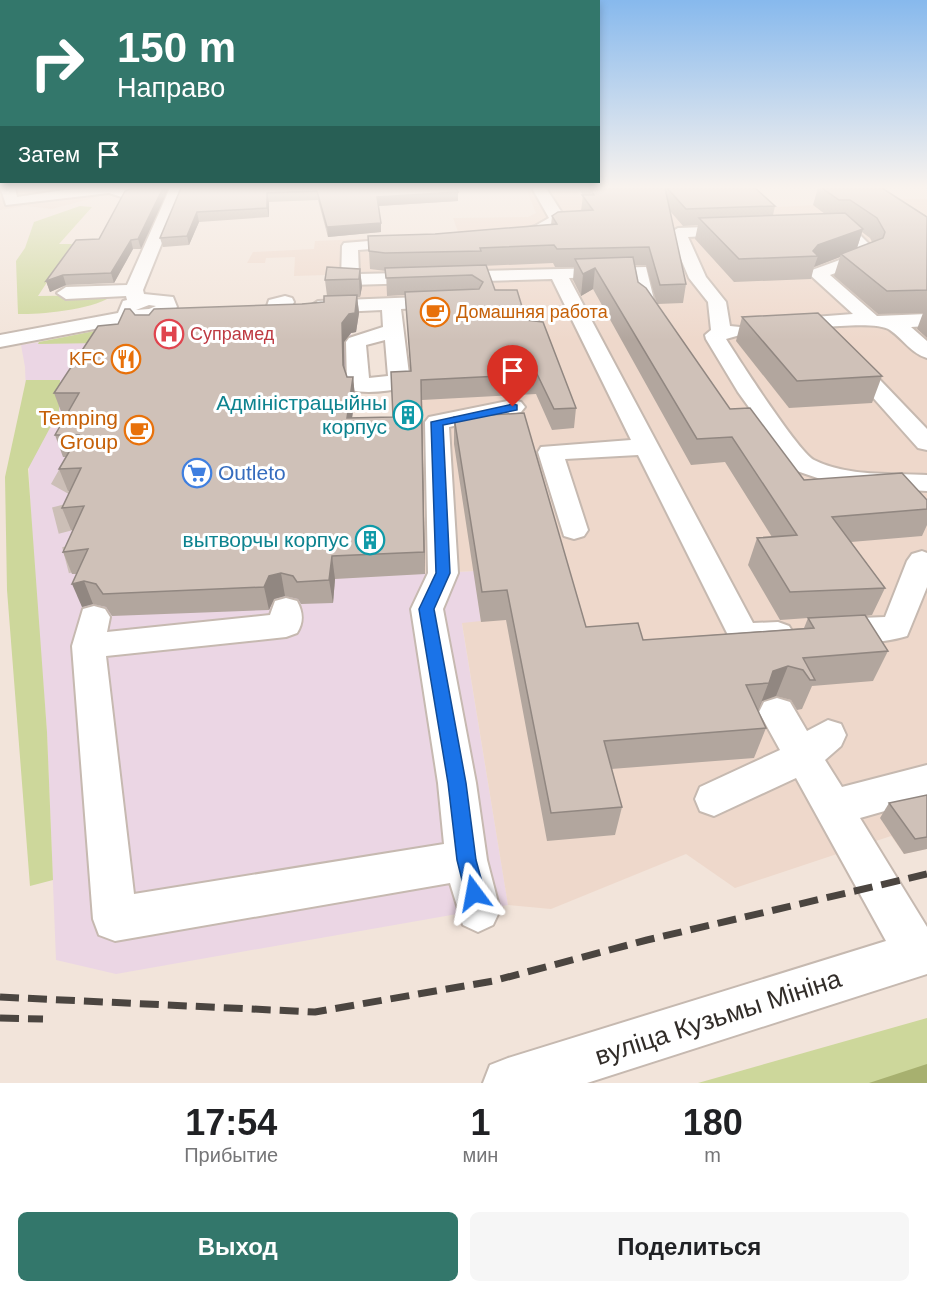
<!DOCTYPE html>
<html lang="ru">
<meta charset="utf-8">
<style>
body{margin:0;font-family:Arial,sans-serif;background:#f6f6f6;color:#202124;height:100vh;display:flex;flex-direction:column;font-size:22px;white-space:nowrap}
*{box-sizing:border-box;margin:0}
p{font-size:20px;color:#757577}
.icon{flex:none;width:33px;height:33px;fill:none;stroke:currentColor;stroke-width:2;stroke-linecap:round;stroke-linejoin:round}
.map{position:relative;height:1083px;overflow:hidden}
.side{display:flex;flex-direction:column;background:#fff;flex:1}
.side>*{flex:none}
.guide{position:absolute;left:0px;top:0px;width:600px;height:183px;box-shadow:0 3px 9px #0003;background:#33776b;color:#fff;overflow:hidden}
.pin{position:absolute;display:grid;place-items:center;width:51px;height:51px;color:#fff;margin:-62px -26px;border-radius:50% 50% 50% 0;rotate:-45deg;box-shadow:0 0 6px #0007}
.pin .icon{rotate:45deg}
.me{position:absolute;width:66px;margin:-33px;rotate:347deg;stroke-linejoin:round;filter:drop-shadow(0 0 4px #0008)}
.turn{display:flex;align-items:center;gap:21px;height:126px;padding:0 18px;font-size:27px}
.turn .icon{width:78px;height:78px;stroke-width:2.5}
.turn b{display:block;font-size:42px;line-height:51px}
.then{display:flex;align-items:center;height:57px;padding:0 18px;background:#0003;gap:12px;font-size:22px}
.eta{display:flex;justify-content:space-evenly;align-items:center;height:102px;text-align:center}
.eta b{font-size:36px;font-weight:800;line-height:42px}
.action{display:flex;gap:12px;margin-top:auto;padding:12px 18px}
.action a{flex:1;height:69px;border-radius:9px;background:#33776b;color:#fff;font-size:24px;font-weight:800;line-height:69px;text-align:center}
.action a+a{background:#f6f6f6;color:#202124}
.map>svg:first-child{display:block}
.commercial{fill:#ebd6e4}
.industrial{fill:#eed8cb}
.green{fill:#cdd79b}
.forest{fill:#a7b06f}
.lines{fill:none;stroke-linecap:round;stroke-linejoin:round}
.minor-tunnel{stroke:#ccbfb7;stroke-width:27;stroke-dasharray:27 14;stroke-linecap:butt}
.minor-casing{stroke:#c6b9b0;stroke-width:4}
.minor{fill:#fff;fill-rule:evenodd}
.rail{stroke:#4b4540;stroke-width:7;stroke-dasharray:19 9;stroke-linecap:butt}
.wall{fill:#b2a69e;fill-rule:evenodd}
.shaded-wall{fill:#918781}
.building{fill:#cfc1b8;stroke:#918781;stroke-width:1.5}
.route{fill:#1a73e8;stroke:#114b97;stroke-width:1.5}
.labels{text-anchor:middle;stroke-width:6;stroke-linejoin:round;paint-order:stroke}
.far-food-label{font-size:18px;fill:#c56008;stroke:#fff;text-anchor:start}
.far-health-label{font-size:18px;fill:#be3a42;stroke:#fff;text-anchor:start}
.culture-label{font-size:21px;fill:#0d838f;stroke:#fff;text-anchor:end}
.food-label{font-size:21px;fill:#c56008;stroke:#fff;text-anchor:end}
.shop-label{font-size:21px;fill:#366cbe;stroke:#fff;text-anchor:start}
.near-street-label{font-size:26px;fill:#322d29;stroke:#fff}
</style>
<div class="map">
<svg width="927" height="1083" viewBox="0 0 927 1083">
<rect width="100%" height="100%" fill="#f2e4da"/>
<polygon class="commercial" points="358,319 356,332 351,333 350,397 355,397 352,417 304,580 474,571 481,622 462,624 508,905 116,974 56,960 47,732 32,547 25,367 21,345 131,328"/>
<g class="industrial">
<polygon points="0,188 131,188 52,209 26,206 0,210"/>
<polygon points="526,188 575,188 580,196 627,215 854,203 864,199 927,199 927,849 904,854 891,836 735,888 686,854 551,909 508,905 462,623 481,621 474,571 303,580 394,438 418,391 406,297 327,300 327,275 294,276 295,257 266,258 265,263 247,263 253,252 314,249 315,241 459,235 453,218 528,217 536,213"/>
</g>
<g class="green">
<path d="M80 206 92 207 59 244H72L38 296 113 295C98 309 39 315 18 314L16 261 25 248 34 222Z"/>
<polygon points="110,328 102,343 38,344 39,342"/>
<polygon points="26,380 60,380 59,411 28,469 47,732 53,880 30,886 7,590 5,477"/>
<polygon points="927,1018 927,1083 698,1083"/>
</g>
<polygon class="forest" points="927,1064 927,1083 869,1083"/>
<g class="lines">
<polyline class="minor-tunnel" points="82,570 62,492 84,453"/>
<g class="minor-casing">
<g id="minor">
<path d="M15 188 17 197C39 194 118 179 132 194L125 198 109 193 6 205 1 189Z"/>
<path d="M170 188H184L143 290 144 294 173 297 177 307C167 322 147 321 131 322L0 347V335L118 313 123 301 127 300 126 296 66 299 57 293 66 287 127 285ZM149 305 156 306 149 309 136 310Z"/>
<polygon points="532,188 546,188 566,219 547,232 512,243 506,241 504,238 506,235 535,226 549,218"/>
<path d="M843 222 849 224 876 251 871 260 830 275 877 316 927 314V326L911 327 927 341V358C912 354 903 339 890 330 875 320 809 329 788 331L778 325 788 319 853 314 809 274 812 270 859 253 839 232 825 233 817 228 825 223Z"/>
<path d="M734 226 742 231 740 234 688 237 706 277 726 302 730 326 740 327 743 331 740 335 726 339C738 358 799 453 814 460 848 477 891 473 927 475V491L841 486 794 470 738 392 706 339 705 335 711 330 708 302 689 278 670 233 678 228Z"/>
<polygon points="406,238 412,240 414,243 412,246 358,250 359,274 646,267 655,304 646,310 637,304 632,276 569,278 753,623 778,622 789,626 794,634 789,642 744,648 733,645 638,455 565,459 588,530 584,536 574,539 564,536 538,452 541,447 631,440 552,279 350,285 341,280 342,246 344,243"/>
<polygon points="285,296 292,298 294,302 292,306 285,308 283,313 269,313 266,309 269,300"/>
<path d="M446 296 455 302 453 306 401 309 410 382 407 387C390 391 367 394 350 390L347 385 346 342 349 338 383 327 382 310 318 313 309 307 318 301ZM385 340 388 376 369 378 366 345Z"/>
<polygon points="851,355 858,357 927,429 927,450 918,448 844,365 840,361 844,357"/>
<path d="M513 400 521 402 525 407 521 412 449 427 458 573 443 609 476 783 487 860 500 910 493 925 478 932 463 925 450 883 115 941 99 935 93 919 72 646 83 609 94 606 105 609 110 617 107 632 270 615 275 601 286 598 297 601C303 612 304 622 297 633L286 637 106 656 134 894 444 844 438 783 411 609 428 573 425 422 429 417Z"/>
<path d="M922 551 927 553V587L907 636C884 643 849 646 826 639L821 631 826 623 837 619 885 617 907 561 912 554Z"/>
<polygon points="777,698 790,702 807,731 828,720 841,724 846,735 841,746 825,760 842,787 927,765 927,799 860,818 927,927 927,974 587,1083 483,1083 490,1065 508,1058 886,941 796,778 714,816 700,811 695,799 700,787 780,750 759,712 764,702"/>
</g>
</g>
<use href="#minor" class="minor"/>
<g class="rail">
<polyline points="0,997 315,1012 493,981 647,940 927,874"/>
<polyline points="0,1018 43,1019"/>
</g>
</g>
<g class="wall">
<polygon points="132,188 141,249 133,249 114,283 66,285 50,292 46,281 99,239"/>
<polygon points="181,188 456,188 458,201 379,206 381,232 328,237 318,200 269,202 269,217 199,222 189,245 163,247 160,238"/>
<path d="M578 188H755L775 206 773 215 825 214 813 205 818 188H882L927 217V338L917 329 923 313 878 314 834 276 840 257 814 267 811 279 734 282 695 239 698 225 683 226 670 211 686 284 683 303 657 304 646 265H635L638 282 730 409 804 480 927 500V525L922 536 851 542 885 588 872 615 865 616 888 651 873 681 812 686 802 709 797 710 791 700 776 696 762 701 758 711 766 728 754 758 611 769 622 807 615 835 547 841 506 620 481 622 454 444V417L586 627 643 640 804 628 808 618 780 620 748 565 757 538 772 537 725 462 691 465 593 289 581 296 573 280 574 267H555L553 263 481 266 495 290 526 320 576 408 574 428 552 430 536 394 422 400 425 574 335 579 333 603 301 604 298 599 285 596 274 599 269 610 112 616 106 607 93 604 82 607 77 574H72L63 552 73 530H71L62 508 70 491H68L59 469 66 457H63L55 435 67 414H62L54 393 118 324 135 315H149L324 302 327 296 325 280 360 269 362 287 360 297H357L359 313 356 332 351 333 344 342V370L347 377H353L355 397 352 418 393 417 411 371 405 295 387 296 386 271 370 269 368 236 435 234 551 225 552 216 581 211 583 195ZM862 232 870 238 872 242 857 248Z"/>
<polygon points="742,317 882,376 872,403 789,408 736,341"/>
<polygon points="927,795 927,849 904,854 880,818 889,803"/>
</g>
<g class="shaded-wall">
<polygon points="163,188 169,188 141,249 138,239"/>
<polygon points="458,192 458,201 378,206 377,197"/>
<polygon points="267,193 269,202 269,217 267,208"/>
<polygon points="197,212 199,222 189,245 187,236"/>
<polygon points="381,223 381,232 328,237 327,227"/>
<polygon points="863,229 856,251 841,254 840,257 814,267 818,256 813,251 818,245"/>
<polygon points="131,240 133,249 114,283 111,273"/>
<polygon points="595,268 593,289 581,296 583,274"/>
<polygon points="360,269 362,287 360,297 359,279"/>
<polygon points="63,275 66,285 50,292 46,281"/>
<polygon points="357,295 359,313 356,332 351,333 344,342 345,385 343,365 342,323"/>
<polygon points="353,377 355,397 349,439 347,418"/>
<polygon points="421,380 422,400 425,574 424,552"/>
<polygon points="332,556 335,579 333,603 329,580"/>
<polygon points="281,573 285,596 274,599 269,610 264,587 269,576"/>
<polygon points="84,581 93,604 82,607 72,584"/>
<polygon points="788,666 776,696 762,701 757,713 773,671"/>
</g>
<g class="building">
<polygon points="132,188 163,188 138,239 131,240 111,273 63,275 46,281 76,240 99,239 125,191"/>
<polygon points="181,188 456,188 458,192 377,197 381,223 327,227 317,191 267,193 267,208 197,212 187,236 160,238"/>
<polygon points="590,188 665,188 686,284 660,285 649,247 557,249 554,245 480,248 481,251 385,253 369,251 368,236 435,234 557,224 552,216 558,212 593,210 582,195 594,195"/>
<polygon points="667,188 755,188 775,206 686,209"/>
<polygon points="822,188 882,188 927,217 927,290 887,291 841,254 883,238 885,232 877,218 850,200 839,200"/>
<polygon points="845,213 863,229 818,245 813,251 818,256 739,259 699,218"/>
<polygon points="633,257 638,282 646,288 730,409 750,408 804,480 902,473 927,500 927,509 832,517 885,588 790,592 757,538 797,535 732,437 697,439 595,268 583,274 575,259"/>
<polygon points="486,265 495,290 517,290 526,320 543,322 576,408 554,409 537,374 421,380 424,552 332,556 329,580 297,582 293,576 281,573 269,576 264,587 103,594 96,584 84,581 72,584 88,549 63,552 84,506 62,508 81,468 59,469 79,435 55,435 79,393 54,393 98,326 118,324 125,309 130,309 135,315 149,315 154,309 302,304 324,302 324,296 357,295 355,313 349,314 342,323 343,365 347,377 353,377 347,418 393,417 391,372 411,371 405,292 479,289 483,282 472,275 386,278 385,268"/>
<polygon points="327,267 360,269 359,279 325,280"/>
<polygon points="818,313 882,376 797,381 742,317"/>
<polygon points="524,413 586,627 638,623 643,640 814,628 808,618 865,615 888,651 803,658 815,680 810,680 803,670 788,666 773,671 769,683 746,685 766,728 604,741 622,807 551,813 507,590 482,592 454,417"/>
<polygon points="927,795 927,837 915,839 889,803"/>
</g>
<linearGradient id="sky" x2="0" y2="1"><stop stop-color="#87b9ed"/><stop offset="0.55" stop-color="#f9f3ee"/><stop offset="1" stop-color="#f9f3ee" stop-opacity="0"/></linearGradient>
<rect width="927" height="340" fill="url(#sky)"/>
<polygon class="route" points="513,404 517,405 517,410 443,425 450,573 434,609 466,783 476,860 485,893 482,900 474,903 467,900 457,860 448,783 419,609 436,573 431,422"/>
<defs>
<g id="cafe-ring" transform="scale(1.5)"><circle r="9.5" fill="#fff" stroke="#e8710a" stroke-width="1.5"/><path d="M-5.5-4.5H6V0H3Q3 3.5 0 3.5H-2.5Q-5.5 3.5-5.5 0ZM3-3.2v2h1.7v-2ZM-6 4.5H4V6H-6Z" fill="#e8710a"/></g>
<g id="hospital-ring" transform="scale(1.5)"><circle r="9.5" fill="#fff" stroke="#e0444e" stroke-width="1.5"/><path d="M-5-5h3v3.5h4V-5h3V5h-3V1.5h-4V5h-3Z" fill="#e0444e"/></g>
<g id="restaurant-ring" transform="scale(1.5)"><circle r="9.5" fill="#fff" stroke="#e8710a" stroke-width="1.5"/><path d="M-5-6h1v4h1v-4h1v4h1v-4h1v5L-1.5 .5V6h-2V.5L-5-1ZM5-6V6H3V1.5H1.5Q1.5-4 5-6Z" fill="#e8710a"/></g>
<g id="building-ring" transform="scale(1.5)"><circle r="9.5" fill="#fff" stroke="#0f9aa8" stroke-width="1.5"/><path d="M-4-6H4V6H1V3H-1V6H-4ZM-2.5-4.3h1.7v1.8h-1.7ZM.8-4.3h1.7v1.8H.8ZM-2.5-1h1.7V.8h-1.7ZM.8-1h1.7V.8H.8Z" fill="#0f9aa8"/></g>
<g id="supermarket-ring" transform="scale(1.5)"><circle r="9.5" fill="#fff" stroke="#3f7fe0" stroke-width="1.5"/><path d="M-6-5.5h2.5l.6 2H6L4.5 2H-2.5L-4.4-4H-6ZM-1.5 3.2a1.3 1.3 0 1 0 .1 0ZM3 3.2a1.3 1.3 0 1 0 .1 0Z" fill="#3f7fe0"/></g>
</defs>
<g fill-rule="evenodd">
<use href="#cafe-ring" x="435" y="312"/>
<use href="#hospital-ring" x="169" y="334"/>
<use href="#restaurant-ring" x="126" y="359"/>
<use href="#building-ring" x="408" y="415"/>
<use href="#cafe-ring" x="139" y="430"/>
<use href="#supermarket-ring" x="197" y="473"/>
<use href="#building-ring" x="370" y="540"/>
</g>
<g class="labels">
<g class="far-food-label">
<text x="456" y="318">Домашняя работа</text>
<text x="105" y="365" text-anchor="end">KFC</text>
</g>
<g class="far-health-label">
<text x="190" y="340">Супрамед</text>
</g>
<g class="culture-label">
<text x="387" y="410">Адміністрацыйны<tspan x="387" dy="24">корпус</tspan></text>
<text x="349" y="547">вытворчы корпус</text>
</g>
<g class="food-label">
<text x="118" y="425">Temping<tspan x="118" dy="24">Group</tspan></text>
</g>
<g class="shop-label">
<text x="218" y="480">Outleto</text>
</g>
<g class="near-street-label">
<text transform="translate(718 1017) rotate(-18)" y="9">вуліца Кузьмы Мініна</text>
</g>
</g>
</svg>
<div class="pin" style="left:513px;top:407px;background:#d93025"><svg class="icon" aria-label="arrive" viewBox="0 0 24 24"><path d="M6 21V4h12l-3 4 3 4H6"/></svg></div>
<svg class="me" style="left:474px;top:893px" viewBox="-20 -20 40 40"><path d="M0-17L14 15 0 8-14 15z" fill="#1a73e8" stroke="#fff" stroke-width="4"/></svg>
<div class="guide">
<div class="turn"><svg class="icon" aria-label="right" viewBox="0 0 24 24"><path d="M7 20v-9h11M14 6l5 5-5 5"/></svg><div><b>150 m</b>Направо</div></div>
<div class="then">Затем<svg class="icon" aria-label="arrive" viewBox="0 0 24 24"><path d="M6 21V4h12l-3 4 3 4H6"/></svg></div>
</div>
</div>
<section class="side">
<div class="eta">
<div><b>17:54</b><p>Прибытие</p></div>
<div><b>1</b><p>мин</p></div>
<div><b>180</b><p>m</p></div>
</div>
<div class="action"><a>Выход</a><a>Поделиться</a></div>
</section>
